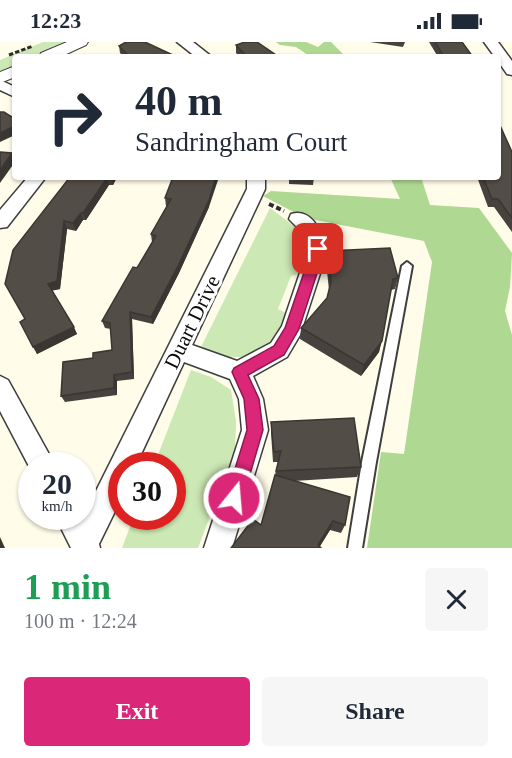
<!DOCTYPE html>
<meta charset="utf-8">
<style>
body{margin:0;font-family:Georgia,serif;background:#f6f6f7;color:#1f2937;height:100vh;display:flex;flex-direction:column;font-size:22px;white-space:nowrap}
*{box-sizing:border-box;margin:0}
p{font-size:20px;color:#747a83}
.icon{flex:none;width:33px;height:33px;fill:none;stroke:currentColor;stroke-width:2;stroke-linecap:round;stroke-linejoin:round}
.map{position:relative;height:506px;overflow:hidden}
.drawer{display:flex;flex-direction:column;background:#fff;flex:1}
.drawer>*{flex:none}
.hud{position:absolute;left:12px;top:12px;width:489px;height:126px;border-radius:6px;box-shadow:0 2px 4px #0004;background:#fff;color:#1f2937;overflow:hidden}
.speed{position:absolute;left:18px;top:410px;display:flex;gap:12px;font-size:30px;font-weight:700;text-align:center}
.speed>*{display:grid;place-content:center;width:78px;height:78px;border-radius:50%;background:#fff;box-shadow:0 2px 4px #0004;line-height:1}
.speed small{font-size:15px;font-weight:400}
.speed .limit{border:9px solid #d22;background:#fff;color:#111}
.pin{position:absolute;display:grid;place-items:center;width:51px;height:51px;color:#fff;margin:-26px;border-radius:12px;box-shadow:0 3px 9px #0006}
.me{position:absolute;width:66px;margin:-33px;rotate:17deg;stroke-linejoin:round;filter:drop-shadow(0 0 4px #0008)}
.turn{display:flex;align-items:center;gap:21px;height:126px;padding:0 24px;font-size:27px}
.turn .icon{width:78px;height:78px;stroke-width:2.5}
.turn b{display:block;font-size:42px;line-height:51px}
.round{display:grid;place-items:center;flex:none;width:63px;height:63px;border-radius:6px;background:#f6f6f7}
.headline{display:flex;align-items:center;justify-content:space-between;height:102px;padding:0 24px}
h1{font-size:36px;font-weight:800;line-height:45px;color:#1e9e55}
.primary-button{display:flex;gap:12px;margin-top:auto;padding:12px 24px}
.primary-button a{flex:1;height:69px;border-radius:6px;background:#db2777;color:#fff;font-size:24px;font-weight:800;line-height:69px;text-align:center}
.primary-button a+a{background:#f6f6f7;color:#1f2937}
.status{display:flex;justify-content:space-between;align-items:center;height:42px;padding:0 30px;background:#fff;direction:ltr}
.status svg{height:16px;fill:currentColor}
.map>svg:first-child{display:block}
.green{fill:#cce8b4}
.forest{fill:#afd993}
.lines{fill:none;stroke-linecap:round;stroke-linejoin:round}
.service-casing{stroke:#3e3e3e;stroke-width:4}
.minor-casing{stroke:#3e3e3e;stroke-width:3}
.tertiary-casing{stroke:#3e3e3e;stroke-width:2}
.path-far1{stroke:#2d2d2d;stroke-width:3;stroke-dasharray:4.5 2;stroke-linecap:butt}
.path{stroke:#2d2d2d;stroke-width:4;stroke-dasharray:5 3;stroke-linecap:butt}
.service{fill:#fff;fill-rule:evenodd}
.minor{fill:#fff;fill-rule:evenodd}
.tertiary{fill:#fff;fill-rule:evenodd}
.wall{fill:#47423d}
.shaded-wall{fill:#3a3632}
.building{fill:#534d47;stroke:#3a3632;stroke-width:1.5}
.route{fill:#db2777;stroke:#8e194d;stroke-width:1.5}
.labels{text-anchor:middle;stroke-width:6;stroke-linejoin:round;paint-order:stroke}
.street-label{font-size:21px;fill:#0b0b0b;stroke:#fff}
</style>
<div class="status"><b>12:23</b><svg viewBox="0 0 49 12"><path d="M0 12V9h3v3zM5 12V6h3v6zM10 12V3h3v9zM15 12V0h3v12zM26 1h20v11H26zM47 4h2v5h-2z"/></svg></div>
<div class="map">
<svg width="512" height="506" viewBox="0 0 512 506">
<rect width="100%" height="100%" fill="#fffce9"/>
<g class="green">
<polygon points="43,0 69,0 36,15 15,15 15,24 0,32 0,18"/>
<polygon points="270,166 302,190 312,202 302,231 291,234 278,267 290,273 273,303 246,315 221,315 200,307"/>
<polygon points="191,328 211,335 231,348 236,379 235,408 198,506 122,506 134,474 172,474 172,423 154,423"/>
</g>
<g class="forest">
<polygon points="276,0 306,0 318,5 324,0 331,0 346,15 311,15 296,5 280,3"/>
<polygon points="390,135 421,135 430,163 479,166 512,211 510,245 505,269 512,293 512,506 367,506 381,410 404,412 432,220 424,199 305,176 263,154 271,149 400,157"/>
</g>
<g class="lines">
<g class="service-casing">
<polygon id="service" points="407,220 412,224 376,420 362,506 348,506 362,420 402,224"/>
</g>
<g class="minor-casing">
<g id="minor">
<polygon points="177,0 193,0 212,15 196,15"/>
<polygon points="484,0 498,0 512,19 512,33 507,32 498,19 498,15 495,15"/>
<polygon points="0,38 15,45 15,55 0,48"/>
<polygon points="28,135 46,135 7,185 0,186 0,168"/>
<path d="M247 135H265V147L192 303 237 319 271 301 282 284 308 207 302 190 289 177 291 172C313 166 321 191 328 207L300 293 287 315 253 334 263 357 268 388 232 506H204L242 388 239 357 230 337 184 320 136 423H122V455L99 502 100 506H71L55 474H82V471L84 473 247 147Z"/>
<polygon points="0,334 8,338 55,423 32,423 32,430 0,369"/>
</g>
</g>
<g class="tertiary-casing">
<g id="tertiary">
<polygon points="67,0 88,0 86,3 60,15 39,15 41,11"/>
<polygon points="15,24 15,35 0,41 0,30"/>
</g>
</g>
<polyline class="path-far1" points="9,13 33,4"/>
<polyline class="path" points="269,162 284,169"/>
<use href="#service" class="service"/>
<use href="#minor" class="minor"/>
<use href="#tertiary" class="tertiary"/>
</g>
<g class="wall">
<polygon points="370,0 405,0 403,5"/>
<polygon points="429,0 462,0 473,15 438,15"/>
<polygon points="236,3 279,15 240,15 236,11"/>
<polygon points="119,4 177,15 124,15 120,11"/>
<polygon points="512,110 512,190 494,165 488,165 477,135 498,135"/>
<polygon points="70,135 117,135 113,143 109,143 86,178 83,178 76,189 67,187 60,247 52,248 77,292 37,312 25,277"/>
<polygon points="289,135 314,135 313,143 289,142"/>
<polygon points="165,156 209,165 179,231 153,282 132,277 134,337 117,339 117,353 65,360 61,354 93,316 112,308 111,287 105,286 102,279 137,226 152,200 151,192 167,164 166,164"/>
<polygon points="328,209 398,236 395,247 391,248 379,310 361,334 300,297 301,286 327,256 329,248 326,220"/>
<polygon points="271,380 361,425 357,435 294,439 345,483 341,491 330,488 319,505 261,483 275,433 278,420 273,420 271,391"/>
</g>
<g class="shaded-wall">
<polygon points="15,84 15,93 0,100 0,91"/>
<polygon points="12,111 15,117 15,120 0,141 0,128"/>
<polygon points="112,135 117,135 113,143 111,136"/>
<polygon points="216,135 219,135 209,165 179,231 153,282 151,275"/>
<polygon points="107,136 109,143 86,178 83,171"/>
<polygon points="81,171 83,178 76,189 73,181"/>
<polygon points="64,179 67,187 60,247 51,249 48,242"/>
<polygon points="130,270 132,277 134,337 132,330"/>
<polygon points="74,285 77,292 37,312 33,305"/>
<polygon points="382,299 379,310 361,334 364,323"/>
<polygon points="114,333 117,339 117,353 114,346"/>
<polygon points="333,479 330,488 319,506 318,503"/>
<polygon points="0,495 5,506 0,506"/>
</g>
<g class="building">
<polygon points="126,0 145,0 177,15 130,15 119,4"/>
<polygon points="245,0 257,0 279,15 247,15 236,3"/>
<polygon points="435,0 462,0 473,15 444,15"/>
<polygon points="0,70 4,70 15,77 15,84 0,91"/>
<polygon points="498,79 512,110 512,176 498,157 492,157 483,135 498,135"/>
<polygon points="0,110 12,111 0,128"/>
<polygon points="70,135 112,135 111,136 107,136 83,171 81,171 73,181 64,179 57,239 48,242 74,285 33,305 20,280 25,277 5,242 13,208"/>
<polygon points="173,135 216,135 209,158 178,224 151,275 130,270 132,330 114,333 114,346 61,354 63,320 93,316 93,311 112,308 110,281 102,279 133,225 137,226 156,194 151,192 171,157 165,156"/>
<polygon points="390,206 398,236 393,237 382,299 364,323 301,286 327,256 331,240 328,209"/>
<polygon points="354,376 361,425 276,429 281,409 274,410 271,380"/>
<polygon points="275,433 350,455 345,483 333,479 318,503 321,506 231,506 253,477 261,483"/>
</g>
<polygon class="route" points="318,202 325,207 299,287 284,313 248,333 259,357 263,388 243,456 241,462 234,465 228,462 226,456 247,388 244,357 232,330 234,326 274,304 285,286 312,207"/>
<g class="labels">
<g class="street-label">
<text transform="translate(192 280) rotate(-64)" y="7">Duart Drive</text>
</g>
</g>
</svg>
<div class="speed"><div>20<small>km/h</small></div><div class="limit">30</div></div>
<div class="pin" style="left:318px;top:207px;background:#d93025"><svg class="icon" aria-label="arrive" viewBox="0 0 24 24"><path d="M6 21V4h12l-3 4 3 4H6"/></svg></div>
<svg class="me" style="left:234px;top:456px" viewBox="-20 -20 40 40"><circle r="17" fill="#db2777" stroke="#fff" stroke-width="3"/><path d="M0-11L8 9 0 5-8 9z" fill="#fff"/></svg>
<div class="hud">
<div class="turn"><svg class="icon" aria-label="right" viewBox="0 0 24 24"><path d="M7 20v-9h11M14 6l5 5-5 5"/></svg><div><b>40 m</b>Sandringham Court</div></div>
</div>
</div>
<section class="drawer">
<div class="headline"><div><h1>1 min</h1><p>100 m · 12:24</p></div><a class="round"><svg class="icon" aria-label="close" viewBox="0 0 24 24"><path d="M6 6l12 12M18 6L6 18"/></svg></a></div>
<div class="primary-button"><a>Exit</a><a>Share</a></div>
</section>
